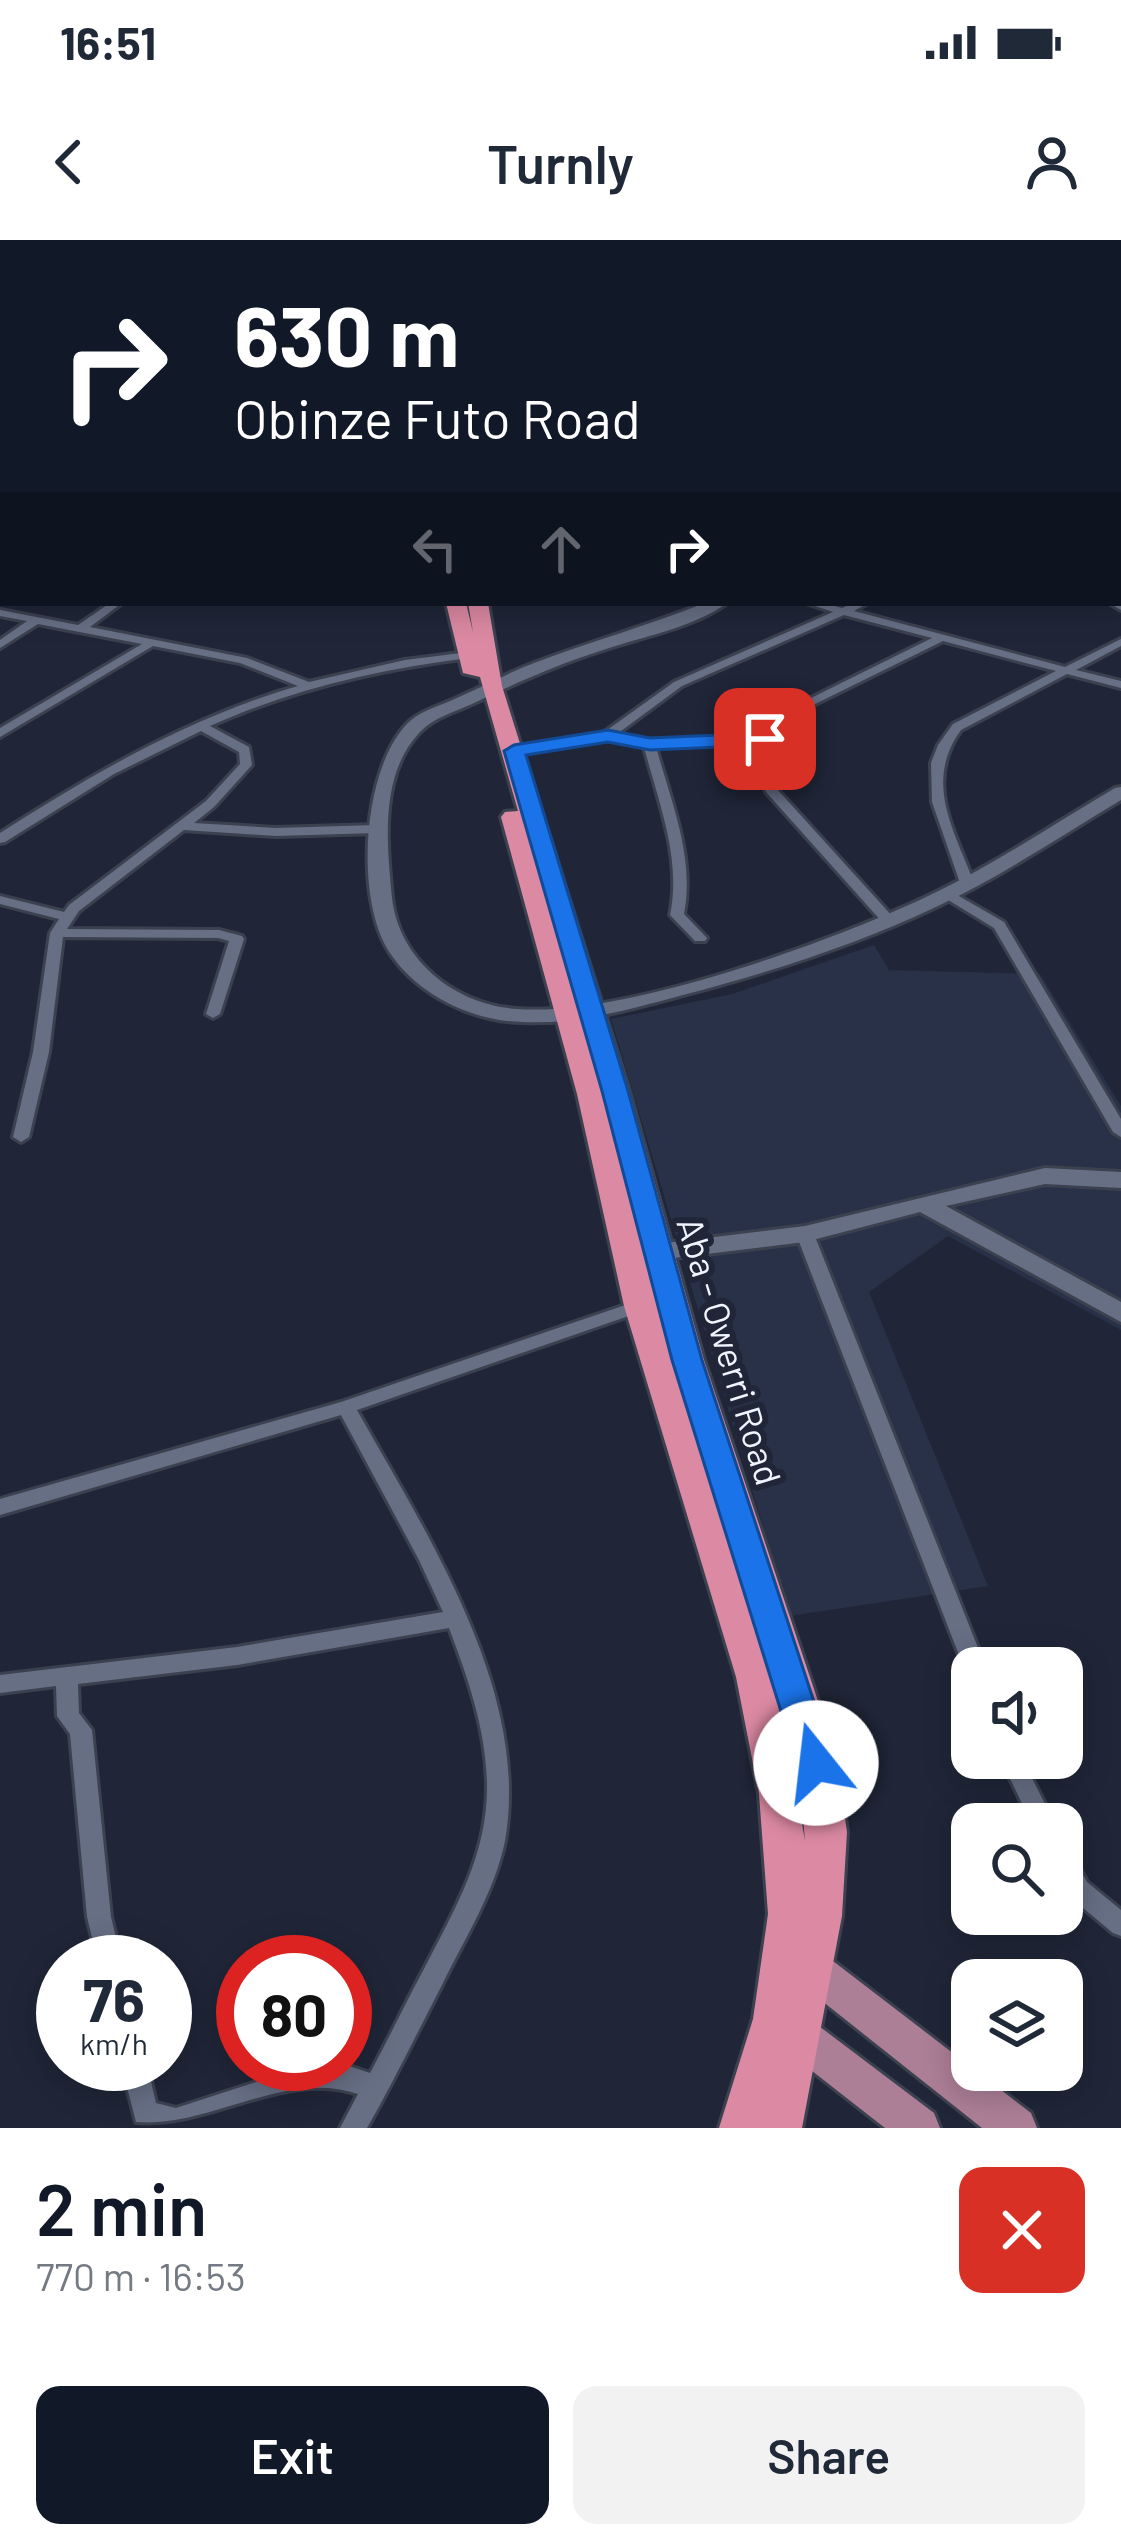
<!DOCTYPE html>
<meta charset="utf-8">
<style>
body{margin:0;font-family:Barlow,sans-serif;background:#f2f2f3;color:#1f2937;height:100vh;display:flex;flex-direction:column;font-size:45px;white-space:nowrap}
*{box-sizing:border-box;margin:0}
p{font-size:39px;color:#747a83}
.icon{flex:none;width:66px;height:66px;fill:none;stroke:currentColor;stroke-width:2;stroke-linecap:round;stroke-linejoin:round}
.map{position:relative;height:1888px;overflow:hidden}
.panel{display:flex;flex-direction:column;background:#fff;flex:1}
.panel>*{flex:none}
.banner{position:absolute;left:0px;top:0px;width:1122px;height:366px;box-shadow:0 6px 30px #0003;background:#111827;color:#fff;overflow:hidden}
.controls{position:absolute;left:951px;top:1407px;display:grid;gap:24px}
.controls a{display:grid;place-items:center;width:132px;height:132px;border-radius:24px;background:#fff;box-shadow:0 6px 30px #0003;font-size:60px}
.speed{position:absolute;left:36px;top:1695px;display:flex;gap:24px;font-size:60px;font-weight:700;text-align:center}
.speed>*{display:grid;place-content:center;width:156px;height:156px;border-radius:50%;background:#fff;box-shadow:0 6px 30px #0003;line-height:1}
.speed small{font-size:30px;font-weight:400}
.speed .limit{border:18px solid #d22;background:#fff;color:#111}
.pin{position:absolute;display:grid;place-items:center;width:102px;height:102px;color:#fff;margin:-51px;border-radius:24px;box-shadow:0 6px 18px #0006}
.me{position:absolute;width:132px;margin:-66px;rotate:344deg;stroke-linejoin:round;filter:drop-shadow(0 0 9px #0008)}
.turn{display:flex;align-items:center;gap:42px;height:252px;padding:0 36px;font-size:54px}
.turn .icon{width:156px;height:156px;stroke-width:2.5}
.turn b{display:block;font-size:84px;line-height:102px}
.lanes{display:flex;align-items:center;height:114px;padding:0 36px;background:#0003;justify-content:center;gap:60px;direction:ltr}
.lanes .off{opacity:.35}
.round{display:grid;place-items:center;flex:none;width:126px;height:126px;border-radius:24px;background:#f2f2f3}
.headline{display:flex;align-items:center;justify-content:space-between;height:204px;padding:0 36px}
h1{font-size:72px;font-weight:600;line-height:90px;color:#111827}
.cta{display:flex;gap:24px;margin-top:auto;padding:24px 36px}
.cta a{flex:1;height:138px;border-radius:24px;background:#111827;color:#fff;font-size:48px;font-weight:600;line-height:138px;text-align:center}
.cta a+a{background:#f2f2f3;color:#1f2937}
.status{display:flex;justify-content:space-between;align-items:center;height:84px;padding:0 60px;background:#fff;direction:ltr}
.status svg{height:33px;fill:currentColor}
header{display:flex;justify-content:space-between;align-items:center;height:156px;padding:0 36px;background:#fff;font-size:54px;font-weight:600}
.map>svg:first-child{display:block}
.built{fill:#283148}
.lines{fill:none;stroke-linecap:round;stroke-linejoin:round}
.street-casing{stroke:#3c4150;stroke-width:6}
.secondary-casing{stroke:#3c4150;stroke-width:6}
.primary-casing{stroke:#3c4150;stroke-width:6}
.highway-casing{stroke:#3c4150;stroke-width:6}
.street{fill:#676f85;fill-rule:evenodd}
.secondary{fill:#676f85;fill-rule:evenodd}
.primary{fill:#ad7f97;fill-rule:evenodd}
.highway{fill:#dc89a3;fill-rule:evenodd}
.route{fill:#1a73e8;stroke:#114b97;stroke-width:3}
.labels{text-anchor:middle;stroke-width:12;stroke-linejoin:round;paint-order:stroke}
.street-label{font-size:36px;fill:#f0f4fe;stroke:#202638}
</style>
<div class="status"><b>16:51</b><svg viewBox="0 0 49 12"><path d="M0 12V9h3v3zM5 12V6h3v6zM10 12V3h3v9zM15 12V0h3v12zM26 1h20v11H26zM47 4h2v5h-2z"/></svg></div>
<header><svg class="icon" aria-label="back" viewBox="0 0 24 24"><path d="M15 5l-7 7 7 7"/></svg>Turnly<svg class="icon" aria-label="person" viewBox="0 0 24 24"><circle cx="12" cy="8" r="4"/><path d="M4 21q1-7 8-7t8 7"/></svg></header>
<div class="map">
<svg width="1121" height="1888" viewBox="0 0 1121 1888">
<rect width="100%" height="100%" fill="#202638"/>
<polygon class="built" points="874,705 889,730 1040,734 1121,866 1121,1090 948,996 869,1052 988,1346 790,1376 611,779 732,754"/>
<g class="lines">
<g class="street-casing">
<g id="street">
<polygon points="1119,223 1121,224 1121,230 1119,229"/>
<polygon points="1121,247 1121,253 1119,254 1119,248"/>
<rect x="1119" y="313" width="2" height="6"/>
<path d="M110 363H122L90 387 247 418 309 442 405 420 469 412 475 415 469 418C379 429 293 449 210 486L249 507 252 525 214 567 194 583 276 588 376 585 382 589 376 593 276 596 184 590 79 671 67 689 219 690 242 696 244 699 220 774 213 778 206 774 229 701 218 698 63 697 49 812 29 897 21 902 13 897 33 812 50 693 59 679 0 664V656L64 672 69 665 206 561 240 524 239 512 201 491 114 534 5 602 0 603V593C94 533 190 477 298 446L240 423 153 406 0 497V488L142 404 38 384 0 408V400L27 381 0 376V370L78 385Z"/>
<path d="M806 363H823L842 368 854 363H868L854 371 1065 427 1121 399V406L1076 430 1121 441V448L1067 434 961 490C924 541 953 588 973 640L966 644 959 640 932 562 931 523 938 505 953 484 1056 431 943 401 805 469 771 500 768 527 776 548 893 677 895 680 888 684 883 683 766 552 756 527 759 503 656 507C671 561 695 618 684 674L707 698 705 701H695L670 675C682 619 658 561 644 507L607 500 514 515 508 511 514 507 603 493 674 442 833 372ZM844 375 932 398 797 465 762 496 649 500 617 494 682 446Z"/>
<polygon points="945,648 1004,682 1121,879 1121,897 1113,892 994,688 940,655 938,652"/>
<polygon points="805,988 814,994 986,1428 972,1428 972,1436 967,1434 964,1428 796,994"/>
<path d="M640 1060 646 1062 649 1066 646 1070 357 1170C427 1295 531 1452 505 1601 495 1651 465 1698 443 1743 418 1791 394 1841 367 1888H340L358 1854C283 1829 212 1888 136 1882L121 1824H147L156 1863 176 1868 312 1824H343L370 1833C389 1798 406 1762 425 1727 455 1669 487 1615 487 1548 487 1492 468 1438 449 1388L237 1425 78 1444 79 1473 92 1490 111 1677 122 1722H98L87 1677 70 1494 57 1476 56 1446 0 1453V1435L237 1407 443 1372 419 1320 341 1175 0 1275V1259L341 1162Z"/>
<polygon points="1000,1518 1022,1518 1055,1584 1032,1584"/>
<polygon points="1062,1607 1070,1611 1087,1642 1121,1670 1121,1696 1113,1693 1071,1658 1062,1641"/>
</g>
</g>
<g class="secondary-casing">
<g id="secondary">
<polygon points="1119,161 1121,162 1121,170 1119,169"/>
<polygon points="3,229 3,238 0,239 0,230"/>
<polygon points="1119,359 1121,359 1121,370 1109,363 1119,363"/>
<path d="M705 363H727C693 388 640 397 600 411 556 425 516 443 474 463 455 472 434 477 419 493 379 536 387 605 392 658 399 720 455 765 517 769 623 777 828 703 926 657 992 626 1052 585 1115 548L1121 547V560C1061 596 1003 635 940 665 859 704 771 732 683 755 631 769 576 785 522 782 472 781 418 755 390 713 354 660 362 525 410 481 424 469 443 465 459 457 484 446 508 433 534 423 590 402 649 385 705 363Z"/>
<polygon points="1045,928 1121,932 1121,948 1045,944 946,966 1121,1062 1121,1082 920,972 805,1002 640,1022 627,1014 640,1006 805,986"/>
</g>
</g>
<g class="primary-casing">
<g id="primary">
<rect x="1119" y="134" width="2" height="8"/>
<polygon points="802,1702 816,1708 1031,1873 1037,1888 982,1888 788,1734 782,1721 788,1708"/>
<polygon points="789,1768 803,1774 934,1873 940,1888 885,1888 775,1802 769,1788 775,1774"/>
</g>
</g>
<g class="highway-casing">
<g id="highway">
<polygon points="0,158 3,159 3,169 0,168"/>
<path d="M446 363H466L473 392 468 363H488L502 446 629 851 704 1120 830 1497 839 1538 847 1592 842 1676 802 1888H719L753 1779 768 1674 759 1554 736 1437 624 1066 577 854 501 577 505 572 518 571 480 437 463 433ZM785 1482 801 1552 805 1601Z"/>
</g>
</g>
<use href="#street" class="street"/>
<use href="#secondary" class="secondary"/>
<use href="#primary" class="primary"/>
<use href="#highway" class="highway"/>
</g>
<polygon class="route" points="608,490 650,498 765,493 775,499 765,505 650,510 608,502 526,515 628,851 702,1120 834,1523 829,1534 816,1539 803,1534 797,1523 672,1120 602,851 504,511 514,505"/>
<g class="labels">
<g class="street-label">
<text transform="translate(729 1111) rotate(73)" y="13">Aba - Owerri Road</text>
</g>
</g>
</svg>
<div class="controls">
<a><svg class="icon" aria-label="sound" viewBox="0 0 24 24"><path d="M4 9h4l5-4v14l-5-4H4zM17 9q2 3 0 6"/></svg></a>
<a><svg class="icon" aria-label="search" viewBox="0 0 24 24"><circle cx="10" cy="10" r="6"/><path d="M15 15l6 6"/></svg></a>
<a><svg class="icon" aria-label="layers" viewBox="0 0 24 24"><path d="M12 4l9 5-9 5-9-5zM3 14l9 5 9-5"/></svg></a>
</div>
<div class="speed"><div>76<small>km/h</small></div><div class="limit">80</div></div>
<div class="pin" style="left:765px;top:499px;background:#d93025"><svg class="icon" aria-label="arrive" viewBox="0 0 24 24"><path d="M6 21V4h12l-3 4 3 4H6"/></svg></div>
<svg class="me" style="left:816px;top:1523px" viewBox="-20 -20 40 40"><circle r="19" fill="#fff"/><path d="M0-13L10 11 0 6-10 11z" fill="#1a73e8"/></svg>
<div class="banner">
<div class="turn"><svg class="icon" aria-label="right" viewBox="0 0 24 24"><path d="M7 20v-9h11M14 6l5 5-5 5"/></svg><div><b>630 m</b>Obinze Futo Road</div></div>
<div class="lanes"><svg class="icon off" aria-label="left" viewBox="0 0 24 24"><path d="M17 20v-9H6M10 6l-5 5 5 5"/></svg><svg class="icon off" aria-label="ahead" viewBox="0 0 24 24"><path d="M12 20V5M6 11l6-6 6 6"/></svg><svg class="icon" aria-label="right" viewBox="0 0 24 24"><path d="M7 20v-9h11M14 6l5 5-5 5"/></svg></div>
</div>
</div>
<section class="panel">
<div class="headline"><div><h1>2 min</h1><p>770 m · 16:53</p></div><a class="round" style="background:#d93025;color:#fff"><svg class="icon" aria-label="close" viewBox="0 0 24 24"><path d="M6 6l12 12M18 6L6 18"/></svg></a></div>
<div class="cta"><a>Exit</a><a>Share</a></div>
</section>
